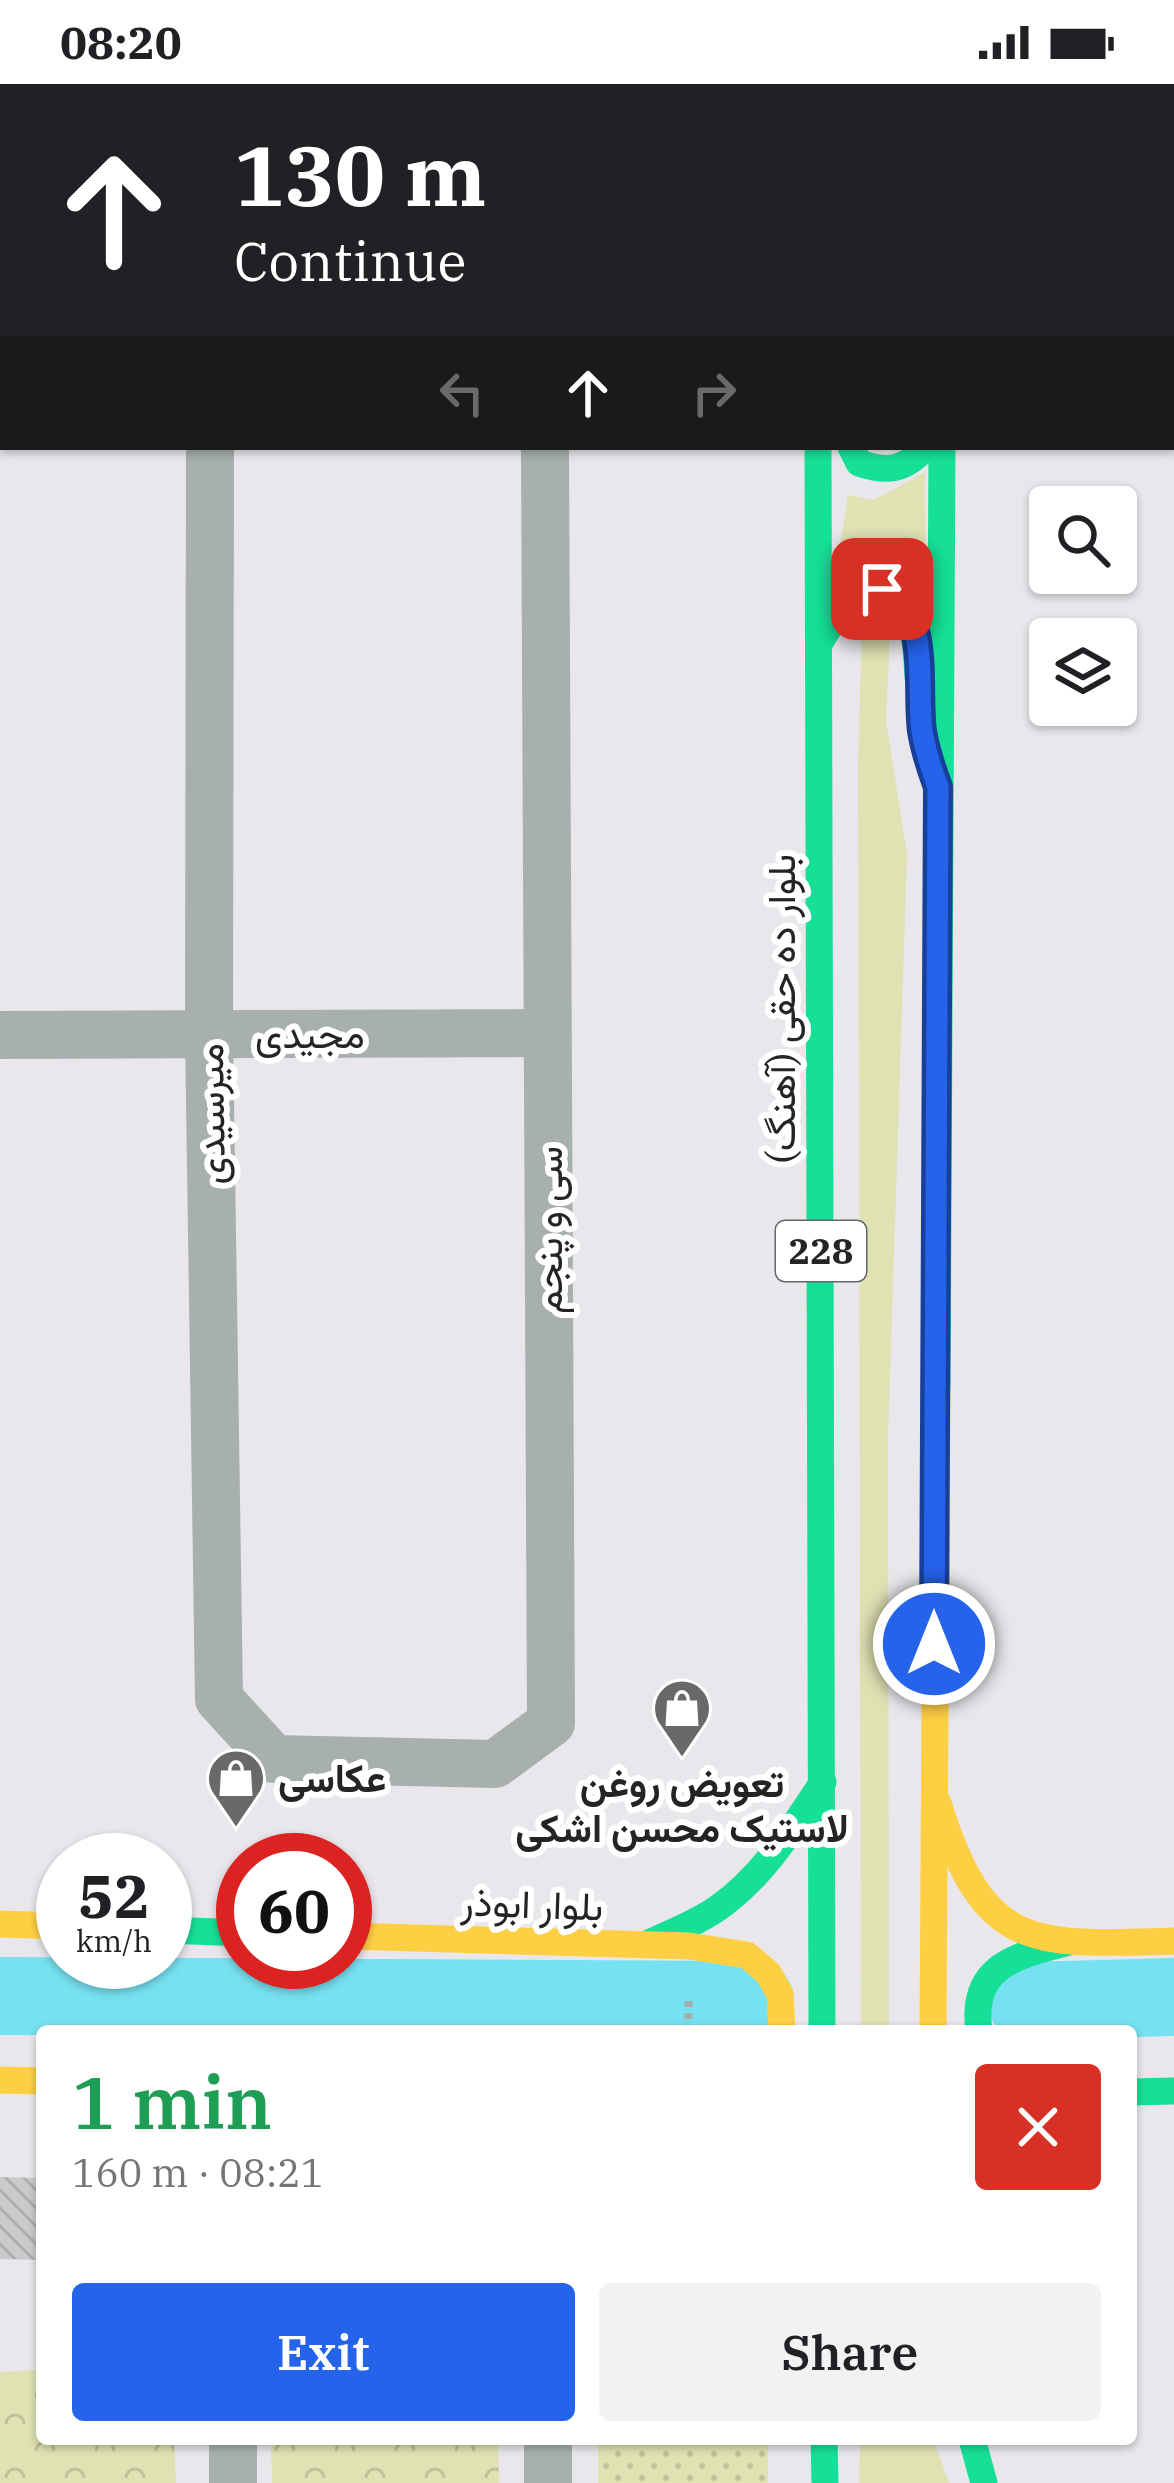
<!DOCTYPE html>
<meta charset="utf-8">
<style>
body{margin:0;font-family:"IBM Plex Serif",Vazirmatn,serif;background:#f2f2f2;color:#202124;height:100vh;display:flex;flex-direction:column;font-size:45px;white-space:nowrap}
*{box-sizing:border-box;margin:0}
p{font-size:39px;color:#757577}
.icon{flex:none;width:66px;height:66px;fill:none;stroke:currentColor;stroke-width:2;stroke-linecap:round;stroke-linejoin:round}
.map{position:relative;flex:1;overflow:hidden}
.drawer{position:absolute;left:36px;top:1941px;width:1101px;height:420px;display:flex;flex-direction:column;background:#fff;border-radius:12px;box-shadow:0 3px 9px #0004}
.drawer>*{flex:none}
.guide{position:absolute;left:0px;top:0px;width:1176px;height:366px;box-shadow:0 3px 9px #0004;background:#202124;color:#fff;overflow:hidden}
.buttons{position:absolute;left:1029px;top:402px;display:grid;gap:24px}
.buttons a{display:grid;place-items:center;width:108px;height:108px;border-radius:12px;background:#fff;box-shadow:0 3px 9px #0004;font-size:60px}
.speed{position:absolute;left:36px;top:1749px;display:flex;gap:24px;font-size:60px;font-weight:700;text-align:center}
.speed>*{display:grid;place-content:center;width:156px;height:156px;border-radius:50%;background:#fff;box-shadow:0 3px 9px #0004;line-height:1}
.speed small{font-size:30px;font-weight:400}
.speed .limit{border:18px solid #d22;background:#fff;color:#111}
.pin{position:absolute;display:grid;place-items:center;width:102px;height:102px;color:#fff;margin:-51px;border-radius:24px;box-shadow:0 6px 18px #0006}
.me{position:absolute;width:132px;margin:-66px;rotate:0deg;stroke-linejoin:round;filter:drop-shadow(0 0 9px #0008)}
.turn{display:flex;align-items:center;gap:42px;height:252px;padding:0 36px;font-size:54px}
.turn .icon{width:156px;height:156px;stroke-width:2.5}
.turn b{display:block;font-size:84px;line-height:102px}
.lanes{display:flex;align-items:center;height:114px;padding:0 36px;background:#0003;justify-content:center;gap:60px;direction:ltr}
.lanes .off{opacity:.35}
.round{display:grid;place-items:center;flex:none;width:126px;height:126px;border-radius:12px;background:#f2f2f2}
.overview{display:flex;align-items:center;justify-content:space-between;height:204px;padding:0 36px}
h1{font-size:72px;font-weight:600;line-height:90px;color:#1e9e55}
.primary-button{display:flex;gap:24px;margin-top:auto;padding:24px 36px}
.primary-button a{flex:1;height:138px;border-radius:12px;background:#2563eb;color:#fff;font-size:48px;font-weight:600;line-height:138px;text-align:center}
.primary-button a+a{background:#f2f2f2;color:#202124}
.status{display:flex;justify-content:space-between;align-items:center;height:84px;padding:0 60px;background:#fff;direction:ltr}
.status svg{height:33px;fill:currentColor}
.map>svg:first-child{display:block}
.green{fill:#dfe2b3}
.forest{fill:url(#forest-crowns)}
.park{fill:url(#park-dots)}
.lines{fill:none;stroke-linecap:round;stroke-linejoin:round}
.river{stroke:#76e1f0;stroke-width:78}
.building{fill:url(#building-back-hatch)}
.path{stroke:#a6acaa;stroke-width:8;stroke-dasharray:6 6;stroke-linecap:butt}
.street{stroke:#a7b0ad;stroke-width:48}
.fast{stroke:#16e098;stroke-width:27}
.slow{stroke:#ffcf43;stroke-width:27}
.jam{stroke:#f24e42;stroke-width:27}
.route-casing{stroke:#184099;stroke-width:30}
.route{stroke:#2563eb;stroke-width:21}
.labels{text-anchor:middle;stroke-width:12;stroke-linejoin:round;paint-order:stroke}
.shield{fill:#fff;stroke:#666567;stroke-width:3}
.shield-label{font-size:36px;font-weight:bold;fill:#252326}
.street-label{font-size:39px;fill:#252326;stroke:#fff}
.poi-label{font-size:39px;font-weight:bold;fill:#252326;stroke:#fff;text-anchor:start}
</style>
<div class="status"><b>08:20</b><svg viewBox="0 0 49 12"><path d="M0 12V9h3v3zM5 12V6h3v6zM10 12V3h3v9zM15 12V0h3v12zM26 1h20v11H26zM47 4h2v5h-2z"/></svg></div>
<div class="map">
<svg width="1174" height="2399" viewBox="0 0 1174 2399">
<defs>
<pattern id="forest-crowns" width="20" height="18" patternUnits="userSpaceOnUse" patternTransform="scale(3)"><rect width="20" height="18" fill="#dfe2b3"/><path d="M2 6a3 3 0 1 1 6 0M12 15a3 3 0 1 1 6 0" fill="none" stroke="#bfc29a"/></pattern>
<pattern id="park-dots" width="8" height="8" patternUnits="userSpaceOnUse" patternTransform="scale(3)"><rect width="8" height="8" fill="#dfe2b3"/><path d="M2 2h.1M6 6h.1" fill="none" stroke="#bfc29a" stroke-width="1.8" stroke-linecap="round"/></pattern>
<pattern id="building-back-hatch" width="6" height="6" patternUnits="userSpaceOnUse" patternTransform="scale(3)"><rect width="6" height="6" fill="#cbcacd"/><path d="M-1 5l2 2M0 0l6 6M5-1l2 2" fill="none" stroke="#aeadb0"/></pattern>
</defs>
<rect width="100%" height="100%" fill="#e9e7eb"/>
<g class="green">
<path d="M925 388 926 500C888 468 876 465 835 495L848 411 874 416Z"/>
<polygon points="880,535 890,549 886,637 907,770 888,1355 889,1947 861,1947 858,679 862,543"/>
<polygon points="860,2355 933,2355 949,2399 859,2399"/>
</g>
<g class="forest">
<polygon points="42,2286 42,2355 174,2355 176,2399 0,2399 0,2288"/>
<polygon points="271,2355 498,2355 499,2399 272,2399"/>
</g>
<rect class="park" x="598" y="2355" width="170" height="44"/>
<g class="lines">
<g class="river">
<polyline points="0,1912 755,1916"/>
<polyline points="1026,1917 1174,1913"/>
</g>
</g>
<polygon class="building" points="0,2093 42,2094 42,2176 0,2175"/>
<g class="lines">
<polyline class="path" points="688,1947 689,1911"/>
<g class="street">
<polyline points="544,0 544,3"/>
<polyline points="210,3 210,0"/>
<polyline points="0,146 3,146"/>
<polyline points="210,363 209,950 219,1615 274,1675 495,1680 551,1639 545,363"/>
<polyline points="0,951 547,949"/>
<polyline points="233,2399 233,2355"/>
<polyline points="548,2399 548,2355"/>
</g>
<g class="fast">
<polyline points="942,0 942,3"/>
<polyline points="818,363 822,1947"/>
<path d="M851 363 859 379C887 389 906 386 925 363"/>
<path d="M819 560 848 511C913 498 915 540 918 593"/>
<polyline points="937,1304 942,363"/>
<polyline points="165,1846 243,1849"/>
<path d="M649 1859C672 1848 697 1839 718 1824 764 1792 793 1743 823 1698"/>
<path d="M979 1947C970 1883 1014 1872 1066 1859"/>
<polyline points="1131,2008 1174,2007"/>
<polyline points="824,2355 825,2399"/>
<polyline points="972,2355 984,2399"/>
</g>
<g class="slow">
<path d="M938 1719C984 1868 1032 1861 1174 1857"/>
<polyline points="0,1840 63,1842"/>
<polyline points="345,1852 689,1862 747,1871 768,1889 780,1910 782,1947"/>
<polyline points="933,1947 937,1304"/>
<polyline points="0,1996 42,1997"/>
</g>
<polyline class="jam" points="819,0 819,3"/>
</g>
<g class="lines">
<g class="route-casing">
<path id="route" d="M882 505C932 525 916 603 922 647 925 666 931 684 938 703L934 1560"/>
</g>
<use href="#route" class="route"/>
</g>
<defs>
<g id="shop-pin" transform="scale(3)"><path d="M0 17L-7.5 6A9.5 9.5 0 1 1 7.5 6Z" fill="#6a686b" stroke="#fff"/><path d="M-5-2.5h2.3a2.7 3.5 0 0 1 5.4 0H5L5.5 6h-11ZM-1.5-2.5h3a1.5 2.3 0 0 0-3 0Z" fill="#fff"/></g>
</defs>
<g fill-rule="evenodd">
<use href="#shop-pin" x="682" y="1624"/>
<use href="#shop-pin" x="236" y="1694"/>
</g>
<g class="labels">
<rect class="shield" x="776" y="1137" width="90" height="60" rx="9"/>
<g class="shield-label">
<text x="821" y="1180">228</text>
</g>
<g class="street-label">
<text transform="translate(781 925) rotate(-90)" y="14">بلوار ده حقی (آهنگ)</text>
<text x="310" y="964">مجیدی</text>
<text transform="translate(210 1030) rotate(-91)" y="14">میرسیدی</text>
<text transform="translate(548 1146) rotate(-90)" y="14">سی و پنجم</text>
<text transform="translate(532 1820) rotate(2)" y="14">بلوار ابوذر</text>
</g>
<g class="poi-label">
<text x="278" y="1708">عکاسى</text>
<text x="682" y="1713" text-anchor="middle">تعویض روغن<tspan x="682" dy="45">لاستیک محسن اشکی</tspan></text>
</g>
</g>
</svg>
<div class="buttons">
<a><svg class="icon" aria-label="search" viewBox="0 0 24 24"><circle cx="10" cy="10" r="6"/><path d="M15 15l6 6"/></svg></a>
<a><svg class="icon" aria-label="layers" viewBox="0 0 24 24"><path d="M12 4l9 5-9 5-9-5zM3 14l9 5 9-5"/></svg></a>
</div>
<div class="speed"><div>52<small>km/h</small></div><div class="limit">60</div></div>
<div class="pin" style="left:882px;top:505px;background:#d93025"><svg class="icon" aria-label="arrive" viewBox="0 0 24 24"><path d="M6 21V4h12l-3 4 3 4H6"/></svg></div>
<svg class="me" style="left:934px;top:1560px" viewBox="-20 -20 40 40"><circle r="17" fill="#2563eb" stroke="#fff" stroke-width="3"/><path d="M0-11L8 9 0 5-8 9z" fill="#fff"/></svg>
<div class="guide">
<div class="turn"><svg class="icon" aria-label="ahead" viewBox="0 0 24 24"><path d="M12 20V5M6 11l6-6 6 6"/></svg><div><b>130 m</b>Continue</div></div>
<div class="lanes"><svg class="icon off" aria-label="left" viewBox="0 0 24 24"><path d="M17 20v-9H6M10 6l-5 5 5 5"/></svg><svg class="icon" aria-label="ahead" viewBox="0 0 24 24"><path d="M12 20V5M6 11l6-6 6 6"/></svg><svg class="icon off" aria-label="right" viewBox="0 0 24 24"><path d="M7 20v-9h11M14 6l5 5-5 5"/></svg></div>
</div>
<section class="drawer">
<div class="overview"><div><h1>1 min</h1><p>160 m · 08:21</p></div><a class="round" style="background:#d93025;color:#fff"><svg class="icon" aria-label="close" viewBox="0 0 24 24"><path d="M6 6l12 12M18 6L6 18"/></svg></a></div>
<div class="primary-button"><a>Exit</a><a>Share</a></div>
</section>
</div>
